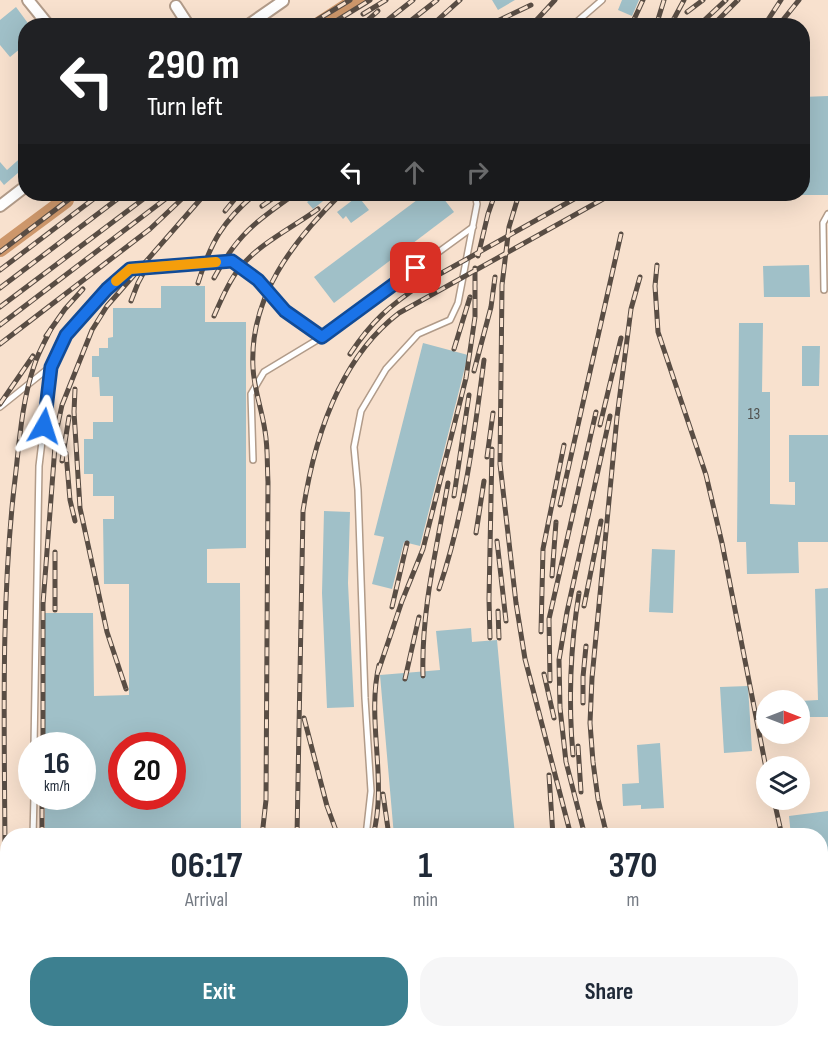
<!DOCTYPE html>
<style>
body{margin:0;font-family:"Sofia Sans Condensed",sans-serif;background:#f6f6f7;color:#1f2937;height:100vh;display:flex;flex-direction:column;font-size:22px;white-space:nowrap}
*{box-sizing:border-box;margin:0}
p{font-size:20px;color:#747a83}
.icon{flex:none;width:33px;height:33px;fill:none;stroke:currentColor;stroke-width:2;stroke-linecap:round;stroke-linejoin:round}
.map{position:relative;flex:1;overflow:hidden}
.panel{position:absolute;left:0px;top:828px;width:828px;height:210px;display:flex;flex-direction:column;background:#fff;border-radius:24px 24px 0 0;box-shadow:0 6px 24px #0002}
.panel>*{flex:none}
.banner{position:absolute;left:18px;top:18px;width:792px;height:183px;border-radius:24px;box-shadow:0 6px 24px #0002;background:#202124;color:#fff;overflow:hidden}
.needle{width:39px;rotate:90deg}
.tools{position:absolute;left:756px;top:690px;display:grid;gap:12px}
.tools a{display:grid;place-items:center;width:54px;height:54px;border-radius:50%;background:#fff;box-shadow:0 6px 24px #0002;font-size:30px}
.speed{position:absolute;left:18px;top:732px;display:flex;gap:12px;font-size:30px;font-weight:700;text-align:center}
.speed>*{display:grid;place-content:center;width:78px;height:78px;border-radius:50%;background:#fff;box-shadow:0 6px 24px #0002;line-height:1}
.speed small{font-size:15px;font-weight:400}
.speed .limit{border:9px solid #d22;background:#fff;color:#111}
.pin{position:absolute;display:grid;place-items:center;width:51px;height:51px;color:#fff;margin:-26px;border-radius:12px;box-shadow:0 3px 9px #0006}
.me{position:absolute;width:66px;margin:-33px;rotate:6deg;stroke-linejoin:round;filter:drop-shadow(0 0 4px #0008)}
.turn{display:flex;align-items:center;gap:21px;height:126px;padding:0 30px;font-size:27px}
.turn .icon{width:78px;height:78px;stroke-width:2.5}
.turn b{display:block;font-size:42px;line-height:51px}
.lanes{display:flex;align-items:center;height:57px;padding:0 30px;background:#0003;justify-content:center;gap:30px;direction:ltr}
.lanes .off{opacity:.35}
.eta{display:flex;justify-content:space-evenly;align-items:center;height:102px;text-align:center}
.eta b{font-size:36px;font-weight:700;line-height:42px}
.primary-button{display:flex;gap:12px;margin-top:auto;padding:12px 30px}
.primary-button a{flex:1;height:69px;border-radius:24px;background:#3d8090;color:#fff;font-size:24px;font-weight:700;line-height:69px;text-align:center}
.primary-button a+a{background:#f6f6f7;color:#1f2937}
.map>svg:first-child{display:block}
.lines{fill:none;stroke-linecap:round;stroke-linejoin:round}
.river{stroke:#cd976b;stroke-width:16}
.building{fill:#a0c0c8;fill-rule:evenodd}
.service-casing{stroke:#b19b89;stroke-width:8}
.minor-casing{stroke:#b19b89;stroke-width:14}
.service{stroke:#fff;stroke-width:5}
.minor{stroke:#fff;stroke-width:10}
.rail-casing{stroke:#594d44;stroke-width:5}
.rail{stroke:#f8e1ce;stroke-width:3;stroke-dasharray:9;stroke-linecap:butt}
.route-casing{stroke:#114b97;stroke-width:15}
.route{stroke:#1a73e8;stroke-width:10}
.slow{stroke:#f59e0b;stroke-width:10}
.labels{text-anchor:middle;stroke-width:6;stroke-linejoin:round;paint-order:stroke}
.number-label{font-size:16px;fill:#50514e}
</style>
<div class="map">
<svg width="828" height="1038" viewBox="0 0 828 1038">
<rect width="100%" height="100%" fill="#f8e1ce"/>
<g class="lines">
<g class="river">
<polyline points="317,26 357,0"/>
<polyline points="0,249 66,200"/>
</g>
</g>
<g class="building">
<polygon points="492,0 515,0 498,10"/>
<polygon points="622,0 639,0 632,16 618,10"/>
<polygon points="16,7 30,26 26,26 26,44 10,57 0,45 0,20"/>
<polygon points="828,96 828,195 802,195 802,97"/>
<polygon points="26,153 26,166 4,185 0,180 0,162 7,170"/>
<polygon points="318,194 332,194 313,209 307,202"/>
<polygon points="425,194 440,194 454,212 334,303 314,277"/>
<polygon points="358,196 369,210 351,223 346,216 343,219 337,212"/>
<polygon points="809,265 810,297 764,297 763,266"/>
<path d="M161 286H205V322H246V548L207 549V583H240L241 836H45V796H82V746H45V613H93L94 696 129 695V584H104L103 519H114V496H93V474H84V439H93V422H113V396H100L99 377H92V356H99V348H108V338L113 337V308H161ZM122 746H172V796H122Z"/>
<polygon points="739,323 763,323 762,392 770,392 770,504 795,505 795,482 789,482 789,435 828,435 828,542 798,542 799,573 747,574 746,542 737,542"/>
<polygon points="423,343 468,355 420,546 404,542 392,589 372,584 384,537 374,535"/>
<polygon points="802,346 820,346 819,386 802,386"/>
<polygon points="324,511 350,512 348,583 354,707 327,708 322,593"/>
<polygon points="652,549 675,550 673,613 649,612"/>
<polygon points="828,588 828,717 800,717 800,701 818,700 815,589"/>
<polygon points="471,628 472,642 497,640 515,836 394,836 380,675 440,670 436,631"/>
<polygon points="748,686 752,751 724,753 720,687"/>
<polygon points="660,743 664,808 641,809 641,805 623,806 622,784 639,783 637,745"/>
<polygon points="828,811 828,870 820,870 820,836 791,836 789,816"/>
<polygon points="0,962 8,962 8,1030 16,1030 16,1038 0,1038"/>
<rect x="44" y="1030" width="197" height="8"/>
<polygon points="412,1030 532,1030 533,1038 412,1038"/>
<polygon points="593,1030 645,1030 646,1038 594,1038"/>
<polygon points="663,1030 691,1030 696,1038 667,1038"/>
</g>
<g class="lines">
<g class="service-casing">
<g id="service">
<polyline points="572,26 602,0"/>
<polyline points="824,290 823,223 828,214"/>
<polyline points="0,407 50,367"/>
<polyline points="253,460 251,394 264,372 322,337 473,227"/>
<polyline points="34,746 39,466 51,367 66,335 107,289 130,269 232,261 258,280 285,311 322,337"/>
<polyline points="33,836 34,796"/>
<polyline points="366,836 371,791 365,698 358,490 354,447 361,411 386,369 418,334 450,320 458,303 477,204 475,194"/>
<polyline points="31,1030 31,1038"/>
<polyline points="264,1038 267,1030"/>
</g>
</g>
<g class="minor-casing">
<g id="minor">
<polyline points="28,0 49,26"/>
<polyline points="176,6 189,26"/>
<polyline points="247,26 283,1"/>
<polyline points="0,206 26,186"/>
</g>
</g>
<use href="#service" class="service"/>
<use href="#minor" class="minor"/>
<g class="rail-casing">
<g id="rail">
<polyline points="687,12 703,0"/>
<polyline points="363,14 386,0"/>
<polyline points="307,26 350,0"/>
<polyline points="328,26 370,0"/>
<polyline points="361,26 378,11"/>
<polyline points="380,26 413,0"/>
<polyline points="404,26 437,0"/>
<polyline points="431,26 460,0"/>
<polyline points="487,26 531,5"/>
<polyline points="531,26 555,0"/>
<polyline points="631,26 643,0"/>
<polyline points="656,26 664,0"/>
<polyline points="670,26 684,0"/>
<polyline points="698,26 726,0"/>
<polyline points="712,26 738,0"/>
<polyline points="764,26 781,0"/>
<polyline points="778,26 799,0"/>
<polyline points="519,194 509,227 502,285 500,464 516,603 525,659 571,836"/>
<polyline points="262,206 279,194"/>
<polyline points="225,211 239,194"/>
<polyline points="0,252 76,194"/>
<polyline points="478,256 488,214 495,194"/>
<polyline points="657,265 655,286 658,332 706,475 722,543 766,768"/>
<polyline points="0,270 100,194"/>
<path d="M214 278C237 235 256 221 295 194"/>
<path d="M198 283C211 242 222 222 255 194"/>
<polyline points="0,288 124,194"/>
<polyline points="131,301 138,283 145,270"/>
<polyline points="0,307 150,194"/>
<path d="M214 316C221 300 228 283 238 270 258 244 292 228 318 209"/>
<polyline points="0,325 172,194"/>
<polyline points="46,336 65,309 83,289"/>
<polyline points="0,344 150,229 187,194"/>
<polyline points="454,349 470,297"/>
<path d="M350 354C372 321 389 306 422 284L583 194"/>
<polyline points="474,371 491,307 495,277"/>
<polyline points="75,389 74,412 80,508 107,632 126,689"/>
<polyline points="0,404 33,356"/>
<polyline points="600,425 621,338"/>
<polyline points="66,453 70,500 75,521"/>
<polyline points="487,457 493,413"/>
<polyline points="62,461 69,417"/>
<polyline points="454,496 469,395"/>
<polyline points="560,505 621,234"/>
<polyline points="476,533 484,481"/>
<polyline points="497,541 506,621"/>
<polyline points="55,552 55,610"/>
<polyline points="552,576 556,522"/>
<path d="M439 589C464 515 474 438 484 360"/>
<polyline points="584,606 601,521"/>
<polyline points="392,607 407,543"/>
<polyline points="498,611 499,638"/>
<polyline points="541,632 543,549 564,445"/>
<polyline points="490,638 489,599 492,449"/>
<polyline points="378,672 402,601 423,549 466,378 475,317 475,268"/>
<polyline points="544,674 554,718"/>
<path d="M423 676C421 611 437 547 448 483"/>
<polyline points="405,679 419,617"/>
<polyline points="550,681 549,619 596,412"/>
<polyline points="583,703 583,677 586,646"/>
<polyline points="304,718 327,806 338,836"/>
<polyline points="43,746 43,604 56,433 62,405 92,330 107,306 205,194"/>
<polyline points="578,746 581,792"/>
<path d="M573 755C568 699 570 649 579 593"/>
<polyline points="549,775 553,836"/>
<polyline points="383,794 389,836"/>
<polyline points="774,800 782,836"/>
<polyline points="42,836 42,796"/>
<path d="M262 836 266 800 268 482C267 465 268 448 265 431 262 410 254 389 253 368 249 297 293 241 341 194"/>
<path d="M297 836 303 511C314 439 339 359 399 313L612 194"/>
<path d="M373 836C388 780 366 721 379 665"/>
<polyline points="585,836 566,762 560,708 559,660 567,612 610,416"/>
<polyline points="607,836 598,799 593,762 590,723 592,678 617,417 631,309 640,277"/>
<path d="M5 871C5 743 0 615 14 488 19 448 21 404 34 366 38 353 45 341 51 329"/>
<polyline points="295,1030 295,1038"/>
<polyline points="378,1030 379,1034"/>
<polyline points="399,1030 400,1038"/>
<polyline points="658,1030 661,1038"/>
<polyline points="41,1038 41,1030"/>
<polyline points="265,1038 269,1030"/>
</g>
</g>
<use href="#rail" class="rail"/>
</g>
<g class="lines">
<g class="route-casing">
<polyline id="route" points="44,426 51,367 66,335 107,289 130,269 232,261 258,280 285,311 322,337 416,268"/>
</g>
<use href="#route" class="route"/>
<polyline class="slow" points="116,281 130,269 216,262"/>
</g>
<g class="labels">
<g class="number-label">
<text x="754" y="419">13</text>
</g>
</g>
</svg>
<div class="tools">
<a><svg class="needle" viewBox="-14 -14 28 28"><path d="M0-13l5 13h-10z" fill="#e53935"/><path d="M0 13l5-13h-10z" fill="#747a83"/></svg></a>
<a><svg class="icon" aria-label="layers" viewBox="0 0 24 24"><path d="M12 4l9 5-9 5-9-5zM3 14l9 5 9-5"/></svg></a>
</div>
<div class="speed"><div>16<small>km/h</small></div><div class="limit">20</div></div>
<div class="pin" style="left:416px;top:268px;background:#d93025"><svg class="icon" aria-label="arrive" viewBox="0 0 24 24"><path d="M6 21V4h12l-3 4 3 4H6"/></svg></div>
<svg class="me" style="left:44px;top:426px" viewBox="-20 -20 40 40"><path d="M0-17L14 15 0 8-14 15z" fill="#1a73e8" stroke="#fff" stroke-width="4"/></svg>
<div class="banner">
<div class="turn"><svg class="icon" aria-label="left" viewBox="0 0 24 24"><path d="M17 20v-9H6M10 6l-5 5 5 5"/></svg><div><b>290 m</b>Turn left</div></div>
<div class="lanes"><svg class="icon" aria-label="left" viewBox="0 0 24 24"><path d="M17 20v-9H6M10 6l-5 5 5 5"/></svg><svg class="icon off" aria-label="ahead" viewBox="0 0 24 24"><path d="M12 20V5M6 11l6-6 6 6"/></svg><svg class="icon off" aria-label="right" viewBox="0 0 24 24"><path d="M7 20v-9h11M14 6l5 5-5 5"/></svg></div>
</div>
<section class="panel">
<div class="eta">
<div><b>06:17</b><p>Arrival</p></div>
<div><b>1</b><p>min</p></div>
<div><b>370</b><p>m</p></div>
</div>
<div class="primary-button"><a>Exit</a><a>Share</a></div>
</section>
</div>
